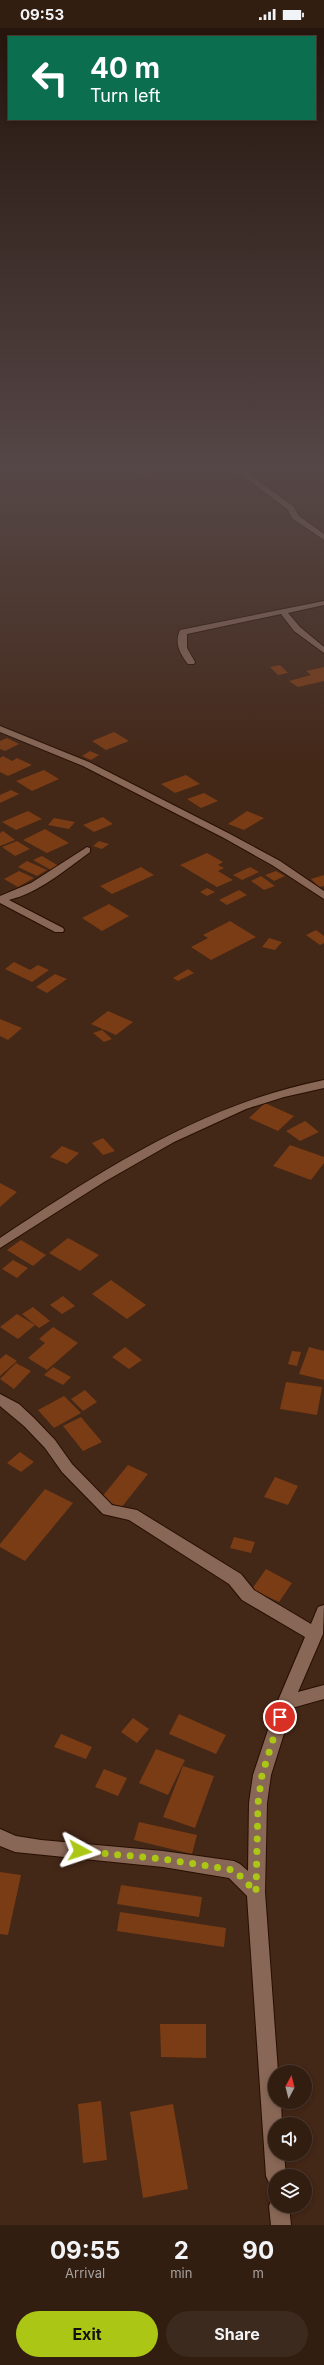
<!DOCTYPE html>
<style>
body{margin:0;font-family:Inter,sans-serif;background:#3d2a1f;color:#f1f3f6;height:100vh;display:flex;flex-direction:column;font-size:15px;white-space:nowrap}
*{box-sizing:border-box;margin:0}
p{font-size:13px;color:#a8a29f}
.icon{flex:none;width:22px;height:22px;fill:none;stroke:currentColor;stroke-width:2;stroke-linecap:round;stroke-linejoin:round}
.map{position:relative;height:2197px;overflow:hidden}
.sheet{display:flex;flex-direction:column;background:#321d11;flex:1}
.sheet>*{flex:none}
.banner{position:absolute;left:8px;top:8px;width:308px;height:84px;border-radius:0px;box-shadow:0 2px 6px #0003,0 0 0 1px #4d3b31;background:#0b6e4f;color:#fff;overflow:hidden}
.needle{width:26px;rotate:7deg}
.controls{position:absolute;left:268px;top:2037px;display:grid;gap:8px}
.controls a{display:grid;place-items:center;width:44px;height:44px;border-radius:50%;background:#321d11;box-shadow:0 2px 6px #0003,0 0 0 1px #4d3b31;font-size:20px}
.pin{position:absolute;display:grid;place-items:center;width:34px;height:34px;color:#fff;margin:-17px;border:2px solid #fff;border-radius:50%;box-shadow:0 1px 4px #0007}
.me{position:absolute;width:44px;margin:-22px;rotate:95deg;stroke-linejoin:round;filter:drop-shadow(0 0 3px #0008)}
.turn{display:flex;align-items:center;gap:14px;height:84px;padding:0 16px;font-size:18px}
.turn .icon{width:52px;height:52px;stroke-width:2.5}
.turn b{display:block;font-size:28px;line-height:34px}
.eta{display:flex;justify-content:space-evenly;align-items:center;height:68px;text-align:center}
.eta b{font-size:24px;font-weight:700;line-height:28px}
.cta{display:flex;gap:8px;margin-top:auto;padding:8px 16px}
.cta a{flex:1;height:46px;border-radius:24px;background:#abc614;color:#111;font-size:16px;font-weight:700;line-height:46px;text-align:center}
.cta a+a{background:#3d2a1f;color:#f1f3f6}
.status{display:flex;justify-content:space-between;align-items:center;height:28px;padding:0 20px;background:#321d11;direction:ltr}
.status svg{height:11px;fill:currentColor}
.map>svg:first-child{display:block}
.building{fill:#7a3c15}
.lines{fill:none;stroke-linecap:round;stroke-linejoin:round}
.minor-casing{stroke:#280f02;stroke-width:2}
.minor{fill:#886756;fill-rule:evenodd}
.route{stroke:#abc614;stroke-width:7;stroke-dasharray:0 12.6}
</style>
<div class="status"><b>09:53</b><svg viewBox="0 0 49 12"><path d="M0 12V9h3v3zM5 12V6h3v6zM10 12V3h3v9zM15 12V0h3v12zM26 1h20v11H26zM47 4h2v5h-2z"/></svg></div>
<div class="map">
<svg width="324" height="2197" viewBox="0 0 324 2197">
<rect width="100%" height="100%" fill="#432717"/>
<g class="building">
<polygon points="139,441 152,441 153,448 140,449"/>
<polygon points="280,637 288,645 278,647 270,639"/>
<polygon points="324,639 324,653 298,659 289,653 311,647 306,643"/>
<polygon points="114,704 129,713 106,722 92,713"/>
<polygon points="7,710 19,716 5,723 0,721 0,713"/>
<polygon points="90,723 99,727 91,732 82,728"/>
<polygon points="3,728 12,733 17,730 32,737 8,748 0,744 0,730"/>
<polygon points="44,742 59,751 32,763 16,753"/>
<polygon points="186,747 200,756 175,765 161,756"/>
<polygon points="11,762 19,766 0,775 0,767"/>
<polygon points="204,765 218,773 201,780 187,771"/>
<polygon points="28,783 42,791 16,802 2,794"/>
<polygon points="247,783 264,790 244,802 228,796"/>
<polygon points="103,789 113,796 94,804 83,797"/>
<polygon points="54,790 75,794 69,801 48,797"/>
<polygon points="45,801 69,815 47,825 23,812"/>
<polygon points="3,803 15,812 0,818 0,805"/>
<polygon points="17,813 30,821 15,828 2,819"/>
<polygon points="99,813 109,816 102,821 93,818"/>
<polygon points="207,825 223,834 218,837 224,840 218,843 233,852 217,859 180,837"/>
<polygon points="42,828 59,838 51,842 33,832"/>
<polygon points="27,833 47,842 37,848 18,839"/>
<polygon points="141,839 154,847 112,866 100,858"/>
<polygon points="250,839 259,844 242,852 233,847"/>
<polygon points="19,843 34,850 18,859 4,851"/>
<polygon points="276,843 285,848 274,853 265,847"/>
<polygon points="324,847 324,858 319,859 311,851"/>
<polygon points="261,848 275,858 264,862 251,853"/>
<polygon points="207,860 215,864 207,868 200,864"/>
<polygon points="239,862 247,867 227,877 219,872"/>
<polygon points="109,876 129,888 102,903 82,890"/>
<polygon points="230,893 256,909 211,932 191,919 208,910 203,907"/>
<polygon points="316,902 324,908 324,915 320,917 306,907"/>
<polygon points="269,910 282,914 275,922 262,919"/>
<polygon points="14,934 30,942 38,937 49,942 32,954 5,941"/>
<polygon points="188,941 194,945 178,953 173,950"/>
<polygon points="55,946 67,951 47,965 36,959"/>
<polygon points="108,983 133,994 116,1007 91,996"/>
<polygon points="0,991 22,1000 8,1012 0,1008"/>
<polygon points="102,1002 112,1011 104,1014 93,1005"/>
<polygon points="265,1075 294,1088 278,1103 249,1090"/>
<polygon points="305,1093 319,1104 300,1113 286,1103"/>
<polygon points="103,1110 115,1123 103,1127 92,1115"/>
<polygon points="290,1117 324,1129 324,1135 311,1152 273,1138"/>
<polygon points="62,1118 79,1125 67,1136 50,1129"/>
<polygon points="0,1155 17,1164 0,1179"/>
<polygon points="68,1210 99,1227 80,1243 49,1225"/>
<polygon points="21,1212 46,1227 33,1238 7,1222"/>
<polygon points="13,1232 28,1240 17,1250 2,1241"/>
<polygon points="111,1252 146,1277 127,1291 92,1266"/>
<polygon points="63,1268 75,1278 62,1286 50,1277"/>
<polygon points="33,1279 50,1293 39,1300 22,1286"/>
<polygon points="17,1286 35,1297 18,1311 0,1299"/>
<polygon points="53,1299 78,1315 47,1342 28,1330 45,1315 39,1311"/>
<polygon points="125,1319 142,1332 129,1341 112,1329"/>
<polygon points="309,1319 324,1323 324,1352 299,1346"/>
<polygon points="292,1323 301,1324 297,1338 288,1336"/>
<polygon points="6,1326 17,1333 0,1348 0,1331"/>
<polygon points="16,1335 31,1343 14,1361 0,1351"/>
<polygon points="53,1339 71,1349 63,1357 44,1347"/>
<polygon points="286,1354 322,1359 317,1387 280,1381"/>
<polygon points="85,1362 97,1374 83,1383 71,1371"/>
<polygon points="64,1368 81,1385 54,1400 38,1382"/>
<polygon points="81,1389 102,1414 83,1423 63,1398"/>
<polygon points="20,1424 34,1434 21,1444 7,1435"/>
<polygon points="128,1437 148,1446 121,1480 101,1470"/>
<polygon points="275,1449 298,1458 288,1477 264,1469"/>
<polygon points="45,1461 73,1475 25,1533 0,1519 0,1516"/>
<polygon points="234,1509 255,1514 251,1525 230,1520"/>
<polygon points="266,1541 292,1555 279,1574 252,1561"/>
<polygon points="179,1686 226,1707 216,1726 169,1706"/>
<polygon points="133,1690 149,1701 137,1715 121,1704"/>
<polygon points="61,1706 92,1719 86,1731 54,1719"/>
<polygon points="156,1721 185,1732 168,1767 139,1755"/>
<polygon points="183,1738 214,1748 195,1800 163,1789"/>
<polygon points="104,1741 127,1750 118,1768 95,1759"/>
<polygon points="139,1794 197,1807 192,1826 134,1812"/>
<polygon points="0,1844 21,1847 8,1907 0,1906"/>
<polygon points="121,1857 202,1869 199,1889 117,1876"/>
<polygon points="120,1884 226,1900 224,1919 117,1903"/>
<polygon points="160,1996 206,1996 206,2030 161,2029"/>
<polygon points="101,2073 107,2132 83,2135 78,2076"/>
<polygon points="173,2076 188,2161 143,2170 130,2084"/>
</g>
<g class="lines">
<g class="minor-casing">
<g id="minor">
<polygon points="231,439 239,439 293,478 299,488 324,506 324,512 293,491 287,481"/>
<path d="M324 573V577L288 585 300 599 324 619V625L294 603 281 586 187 606V620L195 634 194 636H188C180 626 174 615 180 602Z"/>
<polygon points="0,698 89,734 230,806 280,833 324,863 324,871 272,837 224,810 83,738 0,704"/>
<path d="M87 819 90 820V824C65 842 40 864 9 872L63 900 64 902 63 904H55L0 875V868L31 855Z"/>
<path d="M324 1052V1060L284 1069 246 1081 174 1114 104 1154 0 1220V1210C101 1143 203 1076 324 1052Z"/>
<polygon points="0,1366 19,1376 34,1390 55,1412 72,1436 112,1477 137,1482 241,1546 254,1562 311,1596 318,1579 324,1577 323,1606 298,1664 324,1657 324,1671 292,1680 271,1747 267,1775 265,1864 278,2044 275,2044 275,2074 281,2074 282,2096 275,2096 275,2126 284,2126 286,2148 275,2148 275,2158 269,2155 266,2148 247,1868 229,1850 163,1839 15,1824 0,1818 0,1801 16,1808 41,1812 163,1823 234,1833 240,1836 248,1843 249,1775 253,1747 277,1675 305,1609 242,1572 229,1556 129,1492 103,1486 62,1444 45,1420 24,1398 0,1378"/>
<polygon points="275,2169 275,2178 289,2178 291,2197 271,2197 269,2178 272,2171"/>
</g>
</g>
<use href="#minor" class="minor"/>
</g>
<linearGradient id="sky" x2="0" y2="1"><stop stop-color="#25150d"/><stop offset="0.59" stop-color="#554747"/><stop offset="1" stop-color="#554747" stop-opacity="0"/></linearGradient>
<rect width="324" height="747" fill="url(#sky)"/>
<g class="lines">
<polyline class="route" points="80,1823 163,1831 234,1842 256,1864 258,1775 262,1747 280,1689"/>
</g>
</svg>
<div class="controls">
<a><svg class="needle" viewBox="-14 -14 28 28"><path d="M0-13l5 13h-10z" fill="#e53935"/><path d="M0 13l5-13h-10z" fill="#a8a29f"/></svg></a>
<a><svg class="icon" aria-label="sound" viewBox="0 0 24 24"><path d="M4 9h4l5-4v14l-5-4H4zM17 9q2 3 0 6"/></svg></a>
<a><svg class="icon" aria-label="layers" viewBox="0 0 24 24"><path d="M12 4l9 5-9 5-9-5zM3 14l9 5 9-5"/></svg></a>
</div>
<div class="pin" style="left:280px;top:1689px;background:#d93025"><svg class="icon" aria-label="arrive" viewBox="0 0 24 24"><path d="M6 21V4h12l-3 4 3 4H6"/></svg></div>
<svg class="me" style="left:80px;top:1823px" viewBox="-20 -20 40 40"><path d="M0-17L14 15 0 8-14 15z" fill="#abc614" stroke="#fff" stroke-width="4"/></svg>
<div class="banner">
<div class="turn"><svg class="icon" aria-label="left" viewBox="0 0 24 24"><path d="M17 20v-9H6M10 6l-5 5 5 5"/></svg><div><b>40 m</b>Turn left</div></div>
</div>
</div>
<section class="sheet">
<div class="eta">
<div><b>09:55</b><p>Arrival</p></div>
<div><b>2</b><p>min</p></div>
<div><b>90</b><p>m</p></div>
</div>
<div class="cta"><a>Exit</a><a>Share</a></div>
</section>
